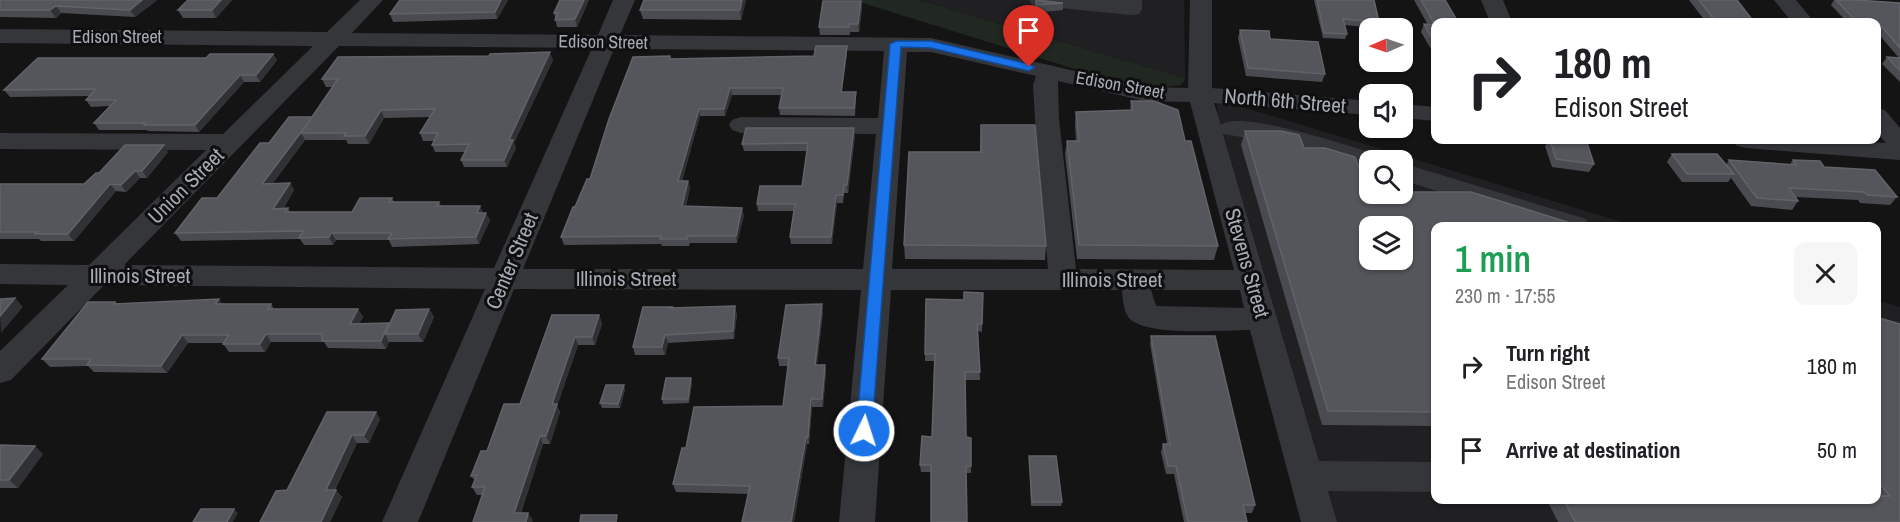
<!DOCTYPE html>
<meta charset="utf-8">
<style>
body{margin:0;font-family:"Archivo Narrow",sans-serif;background:#f6f6f6;color:#202124;height:100vh;display:flex;flex-direction:column;font-size:22px;white-space:nowrap}
*{box-sizing:border-box;margin:0}
p{font-size:20px;color:#757577}
.icon{flex:none;width:33px;height:33px;fill:none;stroke:currentColor;stroke-width:2;stroke-linecap:round;stroke-linejoin:round}
.map{position:relative;flex:1;overflow:hidden}
.side{position:absolute;left:1431px;top:222px;width:450px;height:282px;display:flex;flex-direction:column;background:#fff;border-radius:12px;box-shadow:0 2px 4px #0004}
.side>*{flex:none}
.banner{position:absolute;left:1431px;top:18px;width:450px;height:126px;border-radius:12px;box-shadow:0 2px 4px #0004;background:#fff;color:#202124;overflow:hidden}
.needle{width:39px;rotate:268deg}
.tools{position:absolute;left:1359px;top:18px;display:grid;gap:12px}
.tools a{display:grid;place-items:center;width:54px;height:54px;border-radius:12px;background:#fff;box-shadow:0 2px 4px #0004;font-size:30px}
.pin{position:absolute;display:grid;place-items:center;width:51px;height:51px;color:#fff;margin:-62px -26px;border-radius:50% 50% 50% 0;rotate:-45deg;box-shadow:0 0 6px #0007}
.pin .icon{rotate:45deg}
.me{position:absolute;width:66px;margin:-33px;rotate:4deg;stroke-linejoin:round;filter:drop-shadow(0 0 4px #0008)}
.turn{display:flex;align-items:center;gap:21px;height:126px;padding:0 24px;font-size:27px}
.turn .icon{width:78px;height:78px;stroke-width:2.5}
.turn b{display:block;font-size:42px;line-height:51px}
.round{display:grid;place-items:center;flex:none;width:63px;height:63px;border-radius:12px;background:#f6f6f6}
.headline{display:flex;align-items:center;justify-content:space-between;height:102px;padding:0 24px}
h1{font-size:36px;font-weight:600;line-height:45px;color:#1e9e55}
ul{padding:0;list-style:none}
li{display:flex;align-items:center;gap:18px;height:84px;padding:0 24px}
li div{flex:1}
li b{display:block;font-size:22px}
li em{font-style:normal}
.map>svg:first-child{display:block}
.built{fill:#202022;fill-rule:evenodd}
.green{fill:#202821}
.lines{fill:none;stroke-linecap:round;stroke-linejoin:round}
.minor{fill:#35363a;fill-rule:evenodd}
.wall{fill:#4a4b50}
.shaded-wall{fill:#303134}
.building{fill:#54565b;stroke:#616369;stroke-width:1.5;fill-rule:evenodd}
.route{fill:#1a73e8;stroke:#114b97;stroke-width:1.5}
.labels{text-anchor:middle;stroke-width:6;stroke-linejoin:round;paint-order:stroke}
.far-street-label{font-size:18px;fill:#a6abb5;stroke:#0f0f10}
.street-label{font-size:21px;fill:#a6abb5;stroke:#0f0f10}
</style>
<div class="map">
<svg width="1900" height="522" viewBox="0 0 1900 522">
<rect width="100%" height="100%" fill="#141415"/>
<g class="built">
<polygon points="919,0 1184,0 1185,78"/>
<path d="M1216 99 1635 226H1436V500H1876L1877 300 1900 307V522H1337L1218 116ZM1370 160H1402V194H1370ZM1370 226H1402V260H1370Z"/>
</g>
<polygon class="green" points="853,0 919,0 1185,78 1185,80 1181,85 1166,87 1117,82"/>
<g class="lines">
<g class="minor">
<path d="M360 0H383L352 33 598 35 613 0H635L620 35 931 38 1145 87 1188 88 1190 0H1212V88L1370 101V115L1214 103 1221 125C1240 109 1352 147 1379 155L1383 160H1370V169L1284 144 1223 134 1319 461 1436 462V492L1328 491 1337 522H1301L1250 330C1225 330 1146 337 1129 318 1123 310 1123 299 1122 290H891L875 522H839L861 290 514 289 418 522H382L485 289 104 285 11 380 0 383V351L68 285 0 284V264L89 265 206 150 0 149V133L223 134 313 46 0 43V29L327 32ZM339 46 592 48 494 268 124 265ZM614 49 884 51 878 118 741 117 732 120 729 125 732 130 741 133 876 134 863 269H523ZM907 52H931L1036 76 1033 85 1035 119 1048 269H892ZM1058 81 1145 101 1190 102 1234 270 1076 269 1059 119ZM1151 290H1240L1244 308 1156 306Z"/>
<polygon points="1029,0 1142,0 1142,9 1139,14 1131,15 1040,6 1032,5"/>
<polygon points="1481,0 1503,0 1512,22 1490,22"/>
<polygon points="1774,0 1796,0 1814,22 1792,22"/>
<polygon points="1402,104 1436,107 1436,121 1402,118"/>
<polygon points="1876,108 1885,110 1900,128 1900,160 1746,148 1737,146 1733,140 1842,140 1886,143 1876,132"/>
<polygon points="1402,163 1586,219 1590,226 1547,226 1402,180"/>
</g>
</g>
<g class="wall">
<polygon points="0,0 157,0 135,17 61,13 56,18 0,17"/>
<polygon points="232,0 216,18 183,18 178,10"/>
<polygon points="508,0 497,19 393,22 390,14"/>
<polygon points="589,0 577,27 557,27 554,13"/>
<polygon points="746,0 741,20 643,19 640,10"/>
<polygon points="1036,0 1063,3 1063,10 1035,13"/>
<polygon points="1314,0 1374,0 1379,22 1377,28 1344,25 1347,34 1345,39 1323,38"/>
<polygon points="1414,0 1445,0 1436,22 1436,62 1431,49 1421,32 1424,24 1428,25"/>
<polygon points="1689,0 1737,0 1754,22 1690,22 1691,20 1706,22"/>
<polygon points="1834,0 1856,0 1900,3 1900,82 1882,64 1887,57 1899,58 1876,31 1876,22 1847,22 1831,5"/>
<polygon points="861,1 862,8 859,32 850,32 850,35 820,35 819,27"/>
<polygon points="1240,30 1270,39 1325,74 1322,82 1246,76 1238,38"/>
<polygon points="847,46 847,53 842,92 856,99 855,116 780,115 779,108 782,95 732,95 725,116 700,116 682,181 688,181 690,188 686,206 744,215 737,243 690,243 689,246 662,246 661,244 564,245 561,237 575,207 590,179 671,59 814,56"/>
<polygon points="273,54 277,60 260,82 244,82 199,132 148,131 147,130 99,130 94,123 110,106 91,107 86,100 90,96 10,97 4,90 206,58"/>
<polygon points="553,60 514,143 516,148 507,167 464,167 461,160 465,152 435,152 432,145 434,141 423,141 420,133 430,117 384,118 369,144 348,144 346,140 305,140 273,183 290,183 294,190 283,209 288,208 290,212 352,212 392,198 394,202 439,202 441,206 480,206 483,213 490,220 479,244 392,247 389,240 336,240 333,245 304,245 300,239 181,241 175,233 217,198 269,143 312,117 333,87 326,87 322,79"/>
<polygon points="1131,101 1185,141 1218,246 1214,260 1077,259 1065,154 1067,141 1076,141 1075,125 1076,112 1130,110"/>
<polygon points="981,125 1046,246 1045,260 905,259 904,245 980,152"/>
<polygon points="1245,131 1304,148 1361,173 1413,192 1436,226 1436,426 1322,425 1241,145"/>
<polygon points="855,136 848,193 844,193 843,203 837,203 832,244 791,244 790,237 794,211 758,211 757,204 802,186 807,151 744,151 742,144"/>
<polygon points="1549,140 1586,140 1594,164 1589,172 1552,167 1545,146"/>
<polygon points="168,152 147,178 140,178 126,192 116,191 74,241 41,241 39,239 0,239 0,184 84,184"/>
<polygon points="1672,154 1726,165 1729,160 1790,164 1793,160 1824,167 1897,197 1890,205 1860,203 1858,200 1795,197 1798,201 1792,210 1751,206 1731,178 1728,182 1682,182 1667,162"/>
<polygon points="983,293 982,332 978,331 980,380 965,380 966,437 971,438 971,473 921,472 920,465 932,437 934,361 925,361 925,354 964,300"/>
<polygon points="115,302 116,303 271,304 274,309 358,309 363,317 359,324 389,323 429,309 434,317 423,342 389,342 386,349 328,348 324,342 271,342 265,352 229,352 223,344 224,343 188,343 167,373 94,372 88,366 50,367 42,359"/>
<polygon points="672,307 672,308 737,314 734,339 668,343 665,355 635,355 633,347"/>
<polygon points="823,312 817,365 825,365 826,372 823,407 812,407 809,444 807,444 794,522 742,522 749,494 676,492 673,484 686,448 783,406 788,366 779,366 778,358"/>
<polygon points="552,315 599,315 602,324 595,345 578,345 557,406 560,412 550,444 543,444 521,513 528,513 533,521 483,495 477,495 472,487 475,481 471,476 487,451 520,404"/>
<polygon points="1876,317 1900,522 1558,522 1547,500 1876,500"/>
<polygon points="1151,336 1255,505 1252,513 1245,513 1247,522 1184,522 1174,474 1166,474 1161,452 1163,444 1167,444 1150,344"/>
<polygon points="692,382 689,403 663,404 662,399"/>
<polygon points="625,389 620,408 602,408 600,403"/>
<polygon points="327,412 380,419 369,443 357,443 335,490 336,490 342,497 330,522 260,522 287,490"/>
<polygon points="0,445 43,454 18,488 0,488"/>
<polygon points="1029,456 1062,502 1061,506 1031,506"/>
</g>
<g class="shaded-wall">
<polygon points="142,0 157,0 135,17 130,10"/>
<polygon points="221,0 232,0 216,18 212,10"/>
<polygon points="501,0 508,0 497,19 495,12"/>
<polygon points="584,0 589,0 577,27 575,19"/>
<polygon points="742,0 746,0 741,20 740,10"/>
<polygon points="861,1 862,8 859,32 858,24"/>
<polygon points="56,6 61,13 56,18 50,10"/>
<polygon points="847,46 847,53 841,99 841,92"/>
<polygon points="550,52 553,60 514,143 516,148 507,167 504,160 509,140"/>
<polygon points="273,54 277,60 260,82 256,75"/>
<polygon points="240,75 244,82 199,132 195,125"/>
<polygon points="730,88 732,95 725,116 724,109"/>
<polygon points="699,109 700,116 680,188 678,181"/>
<polygon points="381,110 384,118 369,144 365,136"/>
<polygon points="311,119 301,133 305,140 267,191 262,184"/>
<polygon points="854,128 855,136 848,193 847,185"/>
<polygon points="164,145 168,152 147,178 142,171"/>
<polygon points="135,171 140,178 126,192 121,185"/>
<polygon points="688,181 690,188 684,213 682,206"/>
<polygon points="290,183 294,190 278,216 273,209"/>
<polygon points="110,184 116,191 74,241 68,234"/>
<polygon points="836,195 837,203 832,244 831,237"/>
<polygon points="480,206 483,213 477,213"/>
<polygon points="742,208 744,215 737,243 736,236"/>
<polygon points="486,213 490,220 479,244 476,237"/>
<polygon points="331,233 336,240 333,245 329,237"/>
<polygon points="15,298 23,307 1,333 0,316"/>
<polygon points="219,299 224,307 215,304"/>
<polygon points="822,304 823,312 816,373 815,365"/>
<polygon points="735,306 737,314 734,339 733,331"/>
<polygon points="358,309 363,317 355,332 350,324"/>
<polygon points="429,309 434,317 423,342 418,334"/>
<polygon points="599,315 602,324 595,345 592,337"/>
<polygon points="389,323 385,334 389,342 386,349 381,341"/>
<polygon points="266,334 271,342 265,352 260,344"/>
<polygon points="182,335 188,343 167,373 161,366"/>
<polygon points="665,335 668,343 665,355 662,347"/>
<polygon points="575,337 578,345 557,406 560,412 550,444 546,436 552,404"/>
<polygon points="825,365 826,372 823,407 822,399"/>
<polygon points="691,378 692,382 689,403 688,399"/>
<polygon points="624,385 625,389 620,408 618,404"/>
<polygon points="811,399 812,407 809,444 808,437"/>
<polygon points="376,412 380,419 369,443 364,435"/>
<polygon points="352,435 357,443 331,497 326,490"/>
<polygon points="540,436 543,444 518,521 514,513"/>
<polygon points="806,437 807,444 794,522 791,522"/>
<polygon points="35,446 43,454 18,488 9,480"/>
<polygon points="336,490 342,497 330,522 321,522"/>
<polygon points="234,509 238,513 233,522 227,522"/>
<polygon points="528,513 533,521 532,522 526,522"/>
</g>
<g class="building">
<polygon points="0,0 142,0 130,10 56,6 50,10 0,10"/>
<polygon points="188,0 221,0 212,10 178,10"/>
<polygon points="400,0 501,0 495,12 390,14"/>
<polygon points="560,0 584,0 575,19 555,20 558,13 554,13"/>
<polygon points="644,0 742,0 740,10 640,10"/>
<polygon points="1036,0 1063,3 1036,5"/>
<polygon points="1317,0 1374,0 1379,22 1343,19 1347,34 1324,33"/>
<polygon points="1421,0 1445,0 1458,22 1436,22 1436,46 1424,24 1435,25"/>
<polygon points="1699,0 1737,0 1754,22 1716,22"/>
<polygon points="1836,0 1856,0 1900,3 1900,48 1877,21 1855,20"/>
<polygon points="823,1 861,1 858,24 849,24 849,27 819,27"/>
<polygon points="1691,20 1711,22 1692,22"/>
<polygon points="1240,30 1269,31 1270,39 1318,42 1325,74 1248,68"/>
<polygon points="816,46 847,46 841,92 856,92 854,108 779,108 783,88 730,88 724,109 699,109 678,181 688,181 682,206 742,208 736,236 688,236 687,239 660,239 661,236 561,237 573,207 575,207 587,179 590,179 609,119 633,57 670,56 670,59 814,56"/>
<polygon points="550,52 509,140 513,140 504,160 461,160 469,144 432,145 438,133 420,133 435,109 381,110 365,136 344,136 346,133 301,133 311,119 262,184 290,183 273,209 288,208 285,212 352,212 360,198 392,198 389,202 439,202 437,206 480,206 477,213 486,213 476,237 388,239 392,233 331,233 329,237 299,238 303,231 175,233 202,198 217,198 260,143 269,143 289,117 312,117 338,79 322,79 338,57 489,56 490,54"/>
<polygon points="210,54 273,54 256,75 240,75 195,125 144,125 145,123 94,123 116,100 86,100 96,89 4,90 38,58 206,58"/>
<polygon points="1887,57 1900,58 1900,71"/>
<polygon points="1131,101 1154,101 1178,110 1185,141 1191,141 1218,246 1079,245 1067,141 1079,141 1076,112 1133,110"/>
<polygon points="981,125 1035,125 1046,246 904,245 909,152 981,152"/>
<polygon points="746,128 854,128 847,185 844,185 843,195 836,195 831,237 790,237 795,204 757,204 760,186 802,186 808,143 742,144"/>
<path d="M1245 131H1281L1299 135 1304 148H1325L1355 157 1361 173H1370V194H1402V173H1404L1413 192H1471L1580 226H1436V412L1328 411ZM1370 226H1402V260H1370Z"/>
<polygon points="1550,140 1586,140 1594,164 1556,159"/>
<polygon points="125,145 164,145 142,171 135,171 121,185 110,184 68,234 35,234 37,232 0,232 0,184 84,184 96,173 99,173"/>
<polygon points="1672,154 1717,154 1734,174 1687,174"/>
<polygon points="1729,160 1796,165 1793,160 1820,161 1824,167 1875,170 1897,197 1867,195 1864,192 1789,188 1798,201 1757,198"/>
<polygon points="964,292 983,293 982,324 977,324 980,372 965,372 966,437 971,438 971,466 966,466 967,522 931,522 931,465 920,465 922,436 932,437 935,354 925,354 926,299 964,300"/>
<polygon points="15,298 0,316 0,299"/>
<polygon points="219,299 215,304 271,304 268,309 358,309 350,324 389,323 381,341 322,341 322,334 266,334 260,344 223,344 229,335 182,335 161,366 87,365 91,359 42,359 88,302 115,302 114,304"/>
<polygon points="822,304 815,365 825,365 822,399 811,399 808,437 806,437 791,522 742,522 750,486 673,484 682,448 686,448 694,407 783,406 789,358 778,358 786,305"/>
<polygon points="735,306 733,331 665,335 662,347 633,347 643,307 672,307 671,308"/>
<polygon points="429,309 418,334 385,334 396,310"/>
<polygon points="552,315 599,315 592,337 575,337 552,404 557,404 546,436 540,436 514,513 528,513 526,522 473,522 485,487 472,487 477,475 471,476 481,451 487,451 504,404 520,404"/>
<polygon points="1876,317 1900,324 1900,522 1575,522 1564,500 1876,500 1876,496 1890,496 1876,479"/>
<polygon points="1151,336 1215,336 1255,505 1243,505 1247,522 1188,522 1176,466 1168,466 1163,444 1170,444"/>
<polygon points="666,378 691,378 688,399 662,399"/>
<polygon points="606,385 624,385 618,404 600,403"/>
<polygon points="327,412 376,412 364,435 352,435 326,490 336,490 321,522 260,522 276,491 287,490"/>
<polygon points="0,445 35,446 9,480 0,480"/>
<polygon points="1029,456 1056,456 1062,502 1032,502"/>
<polygon points="201,509 234,509 227,522 193,522"/>
<polygon points="581,515 617,515 616,522 580,522"/>
</g>
<polygon class="route" points="896,41 931,41 1029,64 1035,67 1029,71 931,48 901,47 872,431 870,435 864,437 859,435 856,431 890,44"/>
<g class="labels">
<g class="far-street-label">
<text x="117" y="43">Edison Street</text>
<text transform="translate(603 42) rotate(1)" y="6">Edison Street</text>
<text transform="translate(1120 85) rotate(10)" y="6">Edison Street</text>
</g>
<g class="street-label">
<text transform="translate(1285 101) rotate(5)" y="7">North 6th Street</text>
<text transform="translate(186 186) rotate(-45)" y="7">Union Street</text>
<text transform="translate(512 261) rotate(-67)" y="7">Center Street</text>
<text transform="translate(1247 263) rotate(74)" y="7">Stevens Street</text>
<text x="140" y="283">Illinois Street</text>
<text x="626" y="286">Illinois Street</text>
<text x="1112" y="287">Illinois Street</text>
</g>
</g>
</svg>
<div class="tools">
<a><svg class="needle" viewBox="-14 -14 28 28"><path d="M0-13l5 13h-10z" fill="#e53935"/><path d="M0 13l5-13h-10z" fill="#757577"/></svg></a>
<a><svg class="icon" aria-label="sound" viewBox="0 0 24 24"><path d="M4 9h4l5-4v14l-5-4H4zM17 9q2 3 0 6"/></svg></a>
<a><svg class="icon" aria-label="search" viewBox="0 0 24 24"><circle cx="10" cy="10" r="6"/><path d="M15 15l6 6"/></svg></a>
<a><svg class="icon" aria-label="layers" viewBox="0 0 24 24"><path d="M12 4l9 5-9 5-9-5zM3 14l9 5 9-5"/></svg></a>
</div>
<div class="pin" style="left:1029px;top:67px;background:#d93025"><svg class="icon" aria-label="arrive" viewBox="0 0 24 24"><path d="M6 21V4h12l-3 4 3 4H6"/></svg></div>
<svg class="me" style="left:864px;top:431px" viewBox="-20 -20 40 40"><circle r="17" fill="#1a73e8" stroke="#fff" stroke-width="3"/><path d="M0-11L8 9 0 5-8 9z" fill="#fff"/></svg>
<div class="banner">
<div class="turn"><svg class="icon" aria-label="right" viewBox="0 0 24 24"><path d="M7 20v-9h11M14 6l5 5-5 5"/></svg><div><b>180 m</b>Edison Street</div></div>
</div>
<section class="side">
<div class="headline"><div><h1>1 min</h1><p>230 m · 17:55</p></div><a class="round"><svg class="icon" aria-label="close" viewBox="0 0 24 24"><path d="M6 6l12 12M18 6L6 18"/></svg></a></div>
<ul>
<li><svg class="icon" aria-label="right" viewBox="0 0 24 24"><path d="M7 20v-9h11M14 6l5 5-5 5"/></svg><div><b>Turn right</b><p>Edison Street</p></div><em>180 m</em></li>
<li><svg class="icon" aria-label="arrive" viewBox="0 0 24 24"><path d="M6 21V4h12l-3 4 3 4H6"/></svg><div><b>Arrive at destination</b></div><em>50 m</em></li>
</ul>
</section>
</div>
